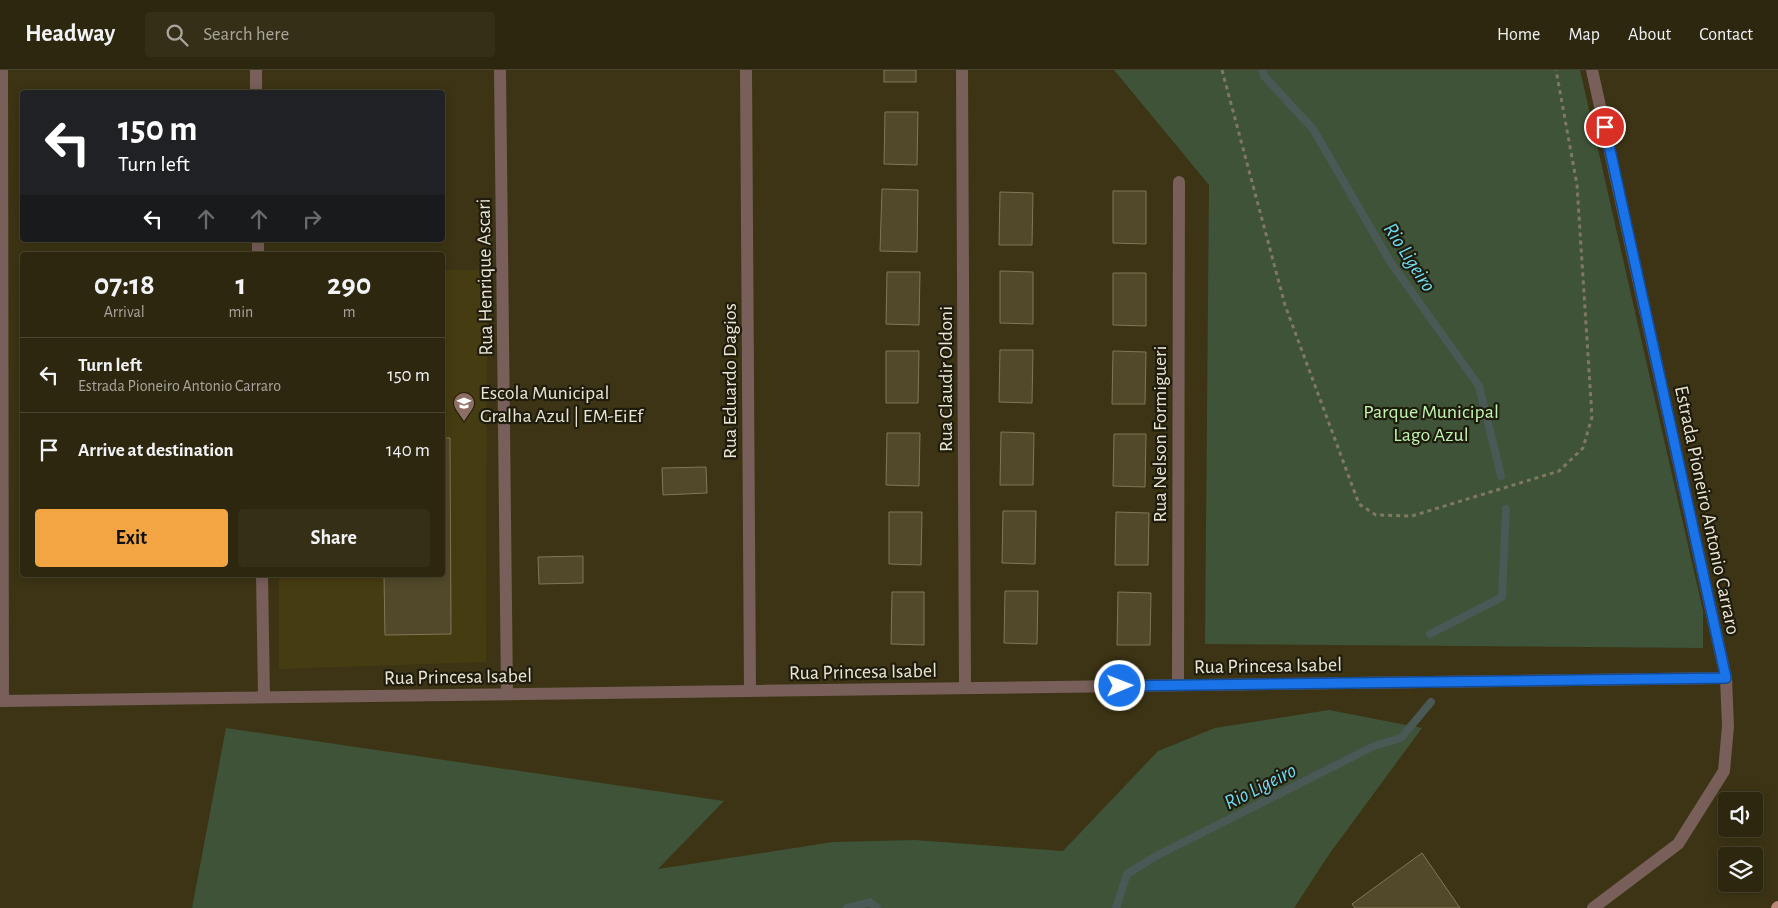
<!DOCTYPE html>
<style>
body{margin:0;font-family:"Alegreya Sans",sans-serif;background:#352f18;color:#f1f3f6;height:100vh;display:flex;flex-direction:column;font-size:19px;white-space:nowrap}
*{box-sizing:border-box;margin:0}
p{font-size:16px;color:#a7a59e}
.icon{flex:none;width:28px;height:28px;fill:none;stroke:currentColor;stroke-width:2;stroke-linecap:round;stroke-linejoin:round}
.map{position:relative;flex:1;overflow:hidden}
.panel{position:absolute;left:20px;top:182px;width:425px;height:325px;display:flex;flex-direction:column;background:#2d270f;border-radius:5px;box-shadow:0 2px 12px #0003,0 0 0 1px #48442f}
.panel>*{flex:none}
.guide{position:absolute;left:20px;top:20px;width:425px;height:152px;border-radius:5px;box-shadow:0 2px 12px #0003,0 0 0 1px #48442f;background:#202124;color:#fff;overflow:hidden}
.buttons{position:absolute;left:1718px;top:722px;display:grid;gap:10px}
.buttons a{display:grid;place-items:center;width:45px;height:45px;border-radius:5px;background:#2d270f;box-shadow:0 2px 12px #0003,0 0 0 1px #48442f;font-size:25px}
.pin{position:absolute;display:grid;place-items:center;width:42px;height:42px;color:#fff;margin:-21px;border:2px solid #fff;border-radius:50%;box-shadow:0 1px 5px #0007}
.me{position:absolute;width:55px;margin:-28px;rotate:89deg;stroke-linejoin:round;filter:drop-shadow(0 0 4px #0008)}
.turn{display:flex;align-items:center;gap:18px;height:105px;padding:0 15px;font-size:22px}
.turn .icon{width:65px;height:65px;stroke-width:2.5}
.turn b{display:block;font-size:35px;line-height:42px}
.lanes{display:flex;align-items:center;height:48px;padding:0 15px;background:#0003;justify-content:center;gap:25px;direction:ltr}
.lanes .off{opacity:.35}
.eta{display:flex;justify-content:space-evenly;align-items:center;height:85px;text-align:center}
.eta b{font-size:30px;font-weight:700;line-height:35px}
.cta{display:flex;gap:10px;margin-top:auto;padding:10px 15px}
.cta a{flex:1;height:58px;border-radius:5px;background:#f2a542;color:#111;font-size:20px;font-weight:700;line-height:58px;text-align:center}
.cta a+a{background:#352f18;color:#f1f3f6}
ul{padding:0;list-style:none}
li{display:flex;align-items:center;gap:15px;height:75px;padding:0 15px;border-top:1px solid #48442f}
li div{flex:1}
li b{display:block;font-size:19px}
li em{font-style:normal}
header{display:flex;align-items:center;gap:30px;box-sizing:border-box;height:70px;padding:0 25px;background:#2d270f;border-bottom:1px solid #48442f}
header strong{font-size:24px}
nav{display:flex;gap:28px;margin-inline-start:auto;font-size:18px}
.search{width:350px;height:45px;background:#352f18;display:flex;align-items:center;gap:12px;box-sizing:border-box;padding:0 18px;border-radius:5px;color:#a7a59e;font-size:19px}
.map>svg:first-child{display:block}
.built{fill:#463c12}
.green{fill:#3e5337}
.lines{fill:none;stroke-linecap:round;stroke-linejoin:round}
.stream{stroke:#4a5856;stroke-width:8}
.building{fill:#514929;stroke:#807756}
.path{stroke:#80795f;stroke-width:3;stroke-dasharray:4 4;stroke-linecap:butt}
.minor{stroke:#785f59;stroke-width:12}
.major{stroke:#b9887b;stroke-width:12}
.route-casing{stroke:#114b97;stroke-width:12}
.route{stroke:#1a73e8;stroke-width:9}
.labels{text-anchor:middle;stroke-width:4.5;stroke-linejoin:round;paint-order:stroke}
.street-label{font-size:20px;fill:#eae5d3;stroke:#1f1c0e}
.poi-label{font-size:20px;fill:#eae5d3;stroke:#1f1c0e;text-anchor:start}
.park-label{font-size:20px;fill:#c0f5b1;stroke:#1f1c0e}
.water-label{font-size:21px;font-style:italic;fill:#6edcf3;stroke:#1f1c0e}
</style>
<header>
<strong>Headway</strong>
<div class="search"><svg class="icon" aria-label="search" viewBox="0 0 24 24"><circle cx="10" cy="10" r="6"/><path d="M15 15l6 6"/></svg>Search here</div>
<nav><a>Home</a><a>Map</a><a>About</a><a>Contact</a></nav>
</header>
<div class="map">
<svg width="1778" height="838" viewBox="0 0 1778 838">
<rect width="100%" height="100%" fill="#3c3414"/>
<polygon class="built" points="443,200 487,200 486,592 279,599 279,505 442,505"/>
<g class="green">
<polygon points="1114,0 1580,0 1703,541 1703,578 1205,574 1209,115"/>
<polygon points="1329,640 1422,658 1330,783 1294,838 192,838 226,658 724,731 658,799 833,772 915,770 1063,781 1158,681 1215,658"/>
</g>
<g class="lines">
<g class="stream">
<polyline points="1263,0 1264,6 1313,59 1391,193 1479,316 1501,406"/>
<polyline points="1430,564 1502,527 1506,439"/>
<polyline points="847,838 870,832 877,838"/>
<polyline points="1116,838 1127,804 1156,786 1374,676 1401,668 1431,632"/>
</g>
</g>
<g class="building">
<rect x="884" y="0" width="32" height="12"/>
<polygon points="885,42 918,42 917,95 884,94"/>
<polygon points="882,119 918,120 917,182 880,181"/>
<polygon points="1113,121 1146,121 1146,174 1113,173"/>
<polygon points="1000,122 1033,123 1032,175 999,175"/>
<polygon points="1000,201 1033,202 1033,254 1000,253"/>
<polygon points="887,202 920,202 919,255 886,254"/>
<polygon points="1113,203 1146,203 1146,256 1113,255"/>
<rect x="442" y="225" width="3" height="100"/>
<polygon points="1000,280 1033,280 1032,333 999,332"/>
<polygon points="886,281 919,281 918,333 886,333"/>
<polygon points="1113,281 1146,282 1145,334 1112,334"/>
<polygon points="1001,362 1034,363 1033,415 1000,415"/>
<polygon points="887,363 920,363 919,416 886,415"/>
<polygon points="1114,364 1146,364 1145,417 1113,416"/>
<polygon points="442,368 450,368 451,564 385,565 384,505 442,505"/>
<polygon points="706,397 707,423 663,425 662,398"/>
<polygon points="1003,441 1036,441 1035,494 1002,493"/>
<polygon points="889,442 922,442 921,495 889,494"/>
<polygon points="1116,442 1149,443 1148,495 1115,495"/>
<polygon points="583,486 583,513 539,514 538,487"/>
<polygon points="1005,521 1038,521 1037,574 1004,573"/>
<polygon points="892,522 924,522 924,575 891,574"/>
<polygon points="1118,522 1151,523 1150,575 1117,575"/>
<polygon points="1422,783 1460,838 1355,838 1352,834"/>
</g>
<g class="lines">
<polyline class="path" points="1222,0 1285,235 1359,434 1376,445 1412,446 1559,401 1583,378 1592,347 1577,115 1556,0"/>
<g class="minor">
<polyline points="2,0 3,631"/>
<polyline points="256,0 256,22"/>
<polyline points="500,0 507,624"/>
<polyline points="746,0 750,621"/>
<polyline points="962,0 965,618"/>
<polyline points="1592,0 1726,608 1728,656 1724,701 1678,774 1593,838"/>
<polyline points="258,170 258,185"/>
<polyline points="262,505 264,627"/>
<polyline points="1178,615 1179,112"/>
<polyline points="0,631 1726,608"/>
</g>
<polyline class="major" points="1777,838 1778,837"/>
</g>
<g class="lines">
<g class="route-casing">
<polyline id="route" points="1120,616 1726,608 1605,57"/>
</g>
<use href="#route" class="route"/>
</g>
<defs>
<g id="school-pin" transform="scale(1.125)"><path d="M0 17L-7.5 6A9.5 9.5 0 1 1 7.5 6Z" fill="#8d6e63" stroke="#1f1c0e"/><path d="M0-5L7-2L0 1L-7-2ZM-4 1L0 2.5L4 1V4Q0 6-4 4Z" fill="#fff"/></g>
</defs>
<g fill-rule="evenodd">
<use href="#school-pin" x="464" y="333"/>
</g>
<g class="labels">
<g class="street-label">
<text transform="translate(484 207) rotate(-91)" y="7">Rua Henrique Ascari</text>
<text transform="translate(945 309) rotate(-90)" y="7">Rua Claudir Oldoni</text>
<text transform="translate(729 311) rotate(-90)" y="7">Rua Eduardo Dagios</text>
<text transform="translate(1159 364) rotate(-90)" y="7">Rua Nelson Formigueri</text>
<text transform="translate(1708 440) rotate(78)" y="7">Estrada Pioneiro Antonio Carraro</text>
<text transform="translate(1268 595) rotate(-1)" y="7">Rua Princesa Isabel</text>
<text transform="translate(863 601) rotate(-1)" y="7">Rua Princesa Isabel</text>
<text transform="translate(458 606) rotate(-1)" y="7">Rua Princesa Isabel</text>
</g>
<g class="poi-label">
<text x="480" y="329">Escola Municipal<tspan x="480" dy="23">Gralha Azul | EM-EiEf</tspan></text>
</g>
<g class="park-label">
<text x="1431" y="348">Parque Municipal<tspan x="1431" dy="23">Lago Azul</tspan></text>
</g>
<g class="water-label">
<text transform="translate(1410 187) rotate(57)" y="7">Rio Ligeiro</text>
<text transform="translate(1260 716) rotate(-27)" y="7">Rio Ligeiro</text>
</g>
</g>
</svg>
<div class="buttons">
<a><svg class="icon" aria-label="sound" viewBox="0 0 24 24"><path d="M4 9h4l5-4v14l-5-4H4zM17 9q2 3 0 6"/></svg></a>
<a><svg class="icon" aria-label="layers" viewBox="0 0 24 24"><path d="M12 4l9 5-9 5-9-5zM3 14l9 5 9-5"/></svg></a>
</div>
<div class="pin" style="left:1605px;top:57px;background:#d93025"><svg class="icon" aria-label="arrive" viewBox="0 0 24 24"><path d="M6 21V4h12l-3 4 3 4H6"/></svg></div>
<svg class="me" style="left:1120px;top:616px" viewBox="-20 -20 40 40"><circle r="17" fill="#1a73e8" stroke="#fff" stroke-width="3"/><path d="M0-11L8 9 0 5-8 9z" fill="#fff"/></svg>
<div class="guide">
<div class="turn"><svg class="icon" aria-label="left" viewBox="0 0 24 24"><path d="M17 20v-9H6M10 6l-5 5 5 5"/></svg><div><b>150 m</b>Turn left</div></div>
<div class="lanes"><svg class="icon" aria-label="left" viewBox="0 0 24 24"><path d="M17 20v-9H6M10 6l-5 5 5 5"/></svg><svg class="icon off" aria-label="ahead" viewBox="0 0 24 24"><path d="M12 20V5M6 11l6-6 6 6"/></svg><svg class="icon off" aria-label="ahead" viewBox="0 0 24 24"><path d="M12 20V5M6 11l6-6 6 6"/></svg><svg class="icon off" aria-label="right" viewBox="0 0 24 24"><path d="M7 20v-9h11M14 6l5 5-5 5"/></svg></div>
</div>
<section class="panel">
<div class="eta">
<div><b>07:18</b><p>Arrival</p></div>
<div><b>1</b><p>min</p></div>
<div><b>290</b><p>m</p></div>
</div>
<ul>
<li><svg class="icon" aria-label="left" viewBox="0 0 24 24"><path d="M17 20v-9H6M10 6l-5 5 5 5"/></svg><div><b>Turn left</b><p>Estrada Pioneiro Antonio Carraro</p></div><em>150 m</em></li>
<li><svg class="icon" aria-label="arrive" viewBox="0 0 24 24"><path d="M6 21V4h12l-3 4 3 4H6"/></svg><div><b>Arrive at destination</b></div><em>140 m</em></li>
</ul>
<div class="cta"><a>Exit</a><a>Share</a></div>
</section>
</div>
